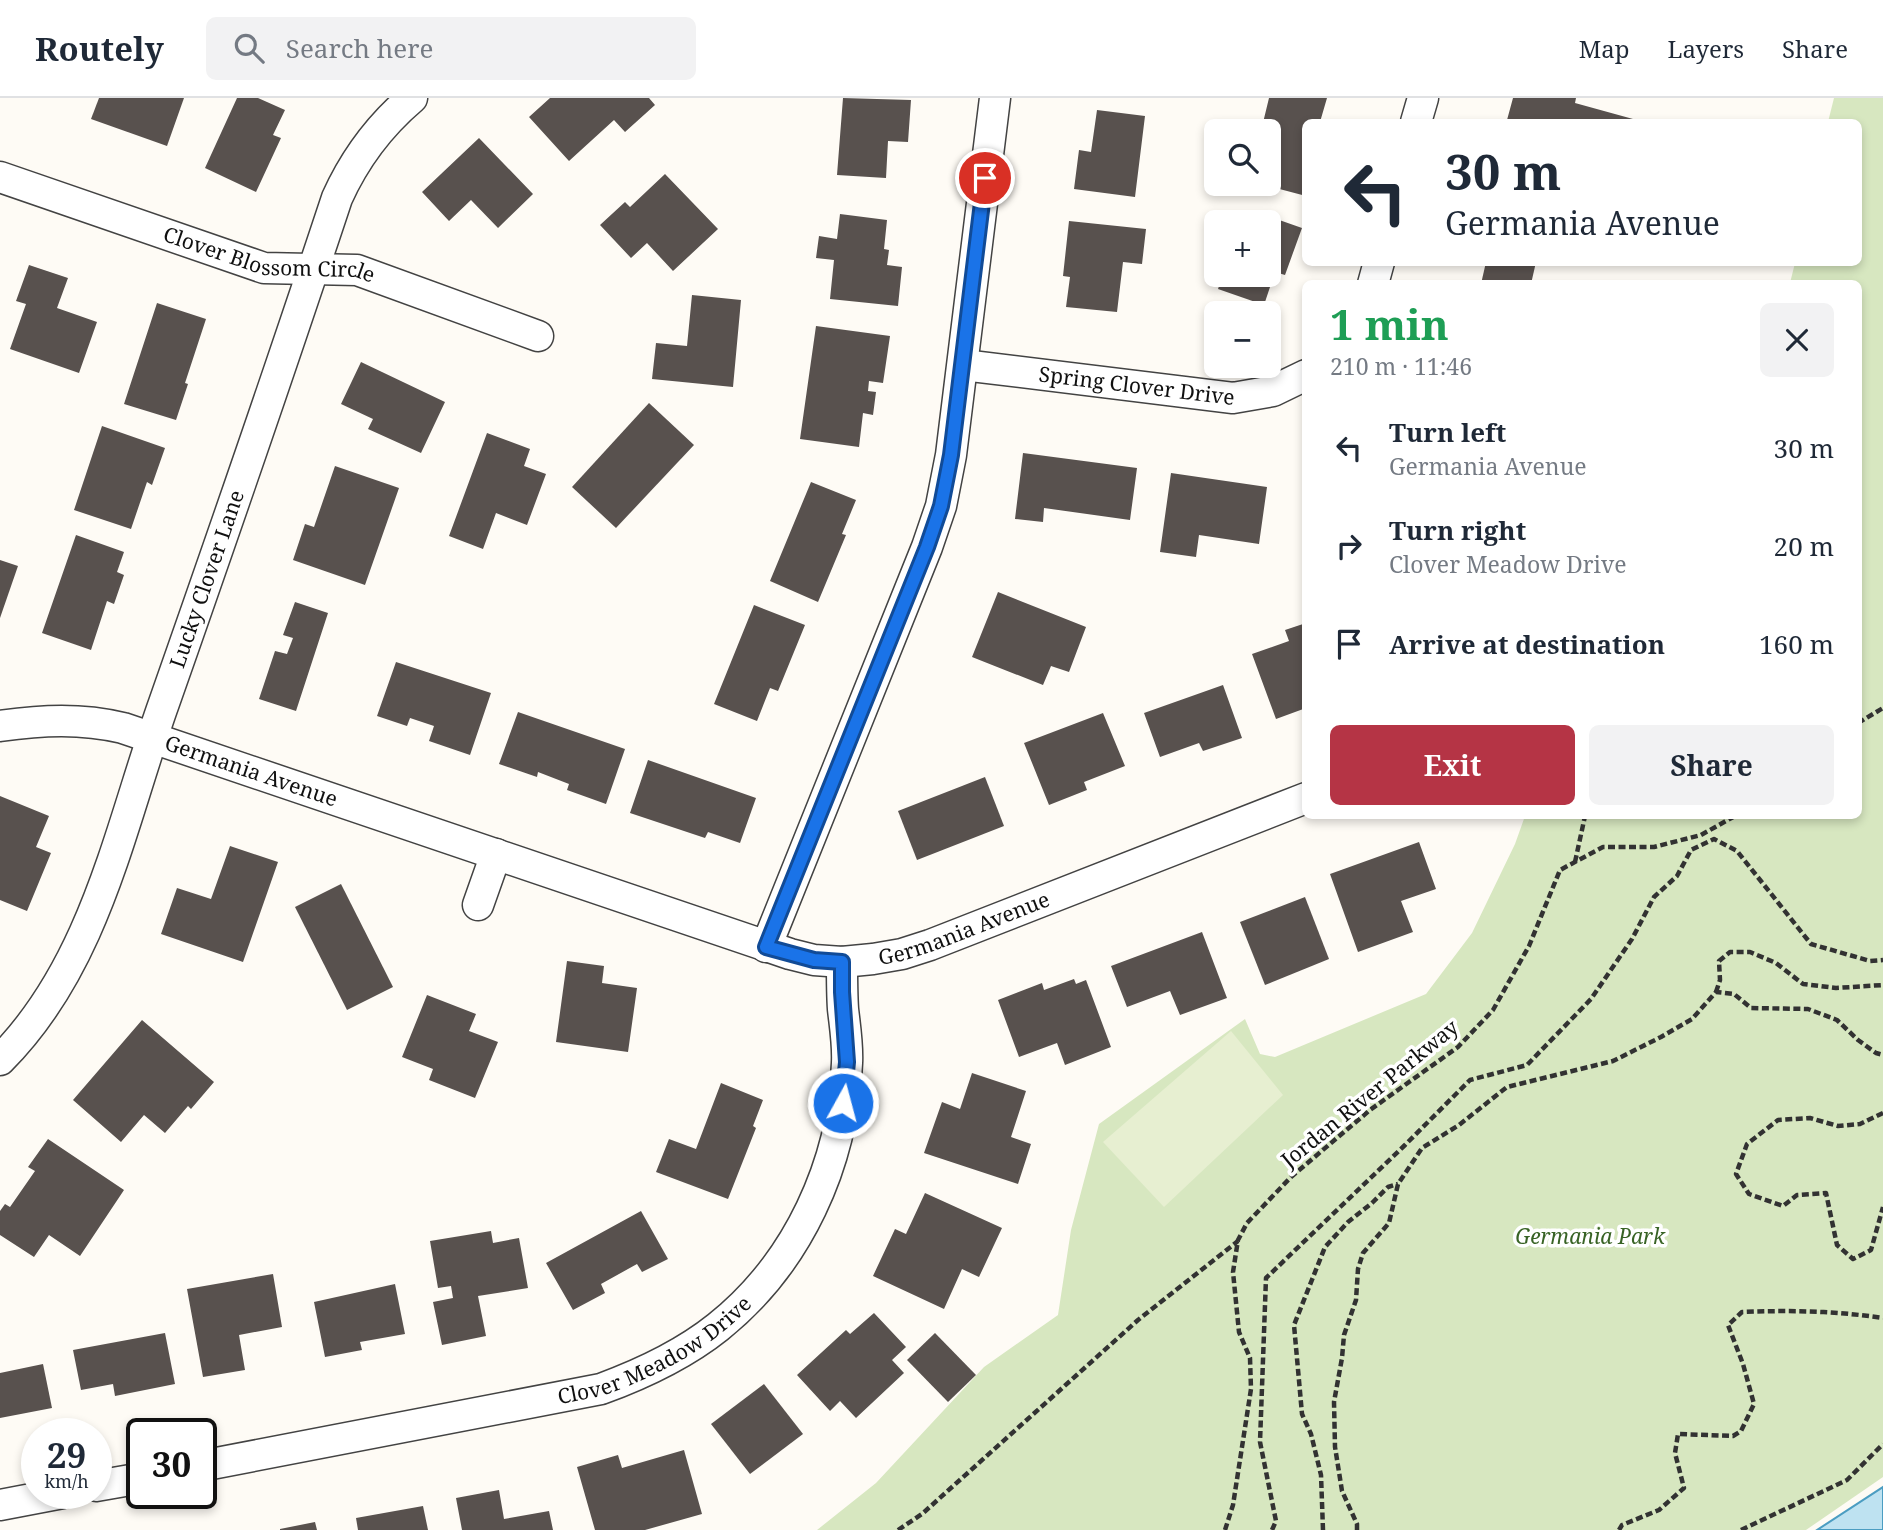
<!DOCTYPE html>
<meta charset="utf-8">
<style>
body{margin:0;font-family:"Noto Serif",serif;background:#f2f2f3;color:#1f2937;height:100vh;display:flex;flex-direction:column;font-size:26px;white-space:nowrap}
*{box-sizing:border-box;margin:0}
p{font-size:23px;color:#747a83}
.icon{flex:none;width:38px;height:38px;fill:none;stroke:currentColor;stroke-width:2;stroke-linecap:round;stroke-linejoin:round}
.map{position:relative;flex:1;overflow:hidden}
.side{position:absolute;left:1302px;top:182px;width:560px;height:539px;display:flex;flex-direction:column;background:#fff;border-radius:10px;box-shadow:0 4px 10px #0003}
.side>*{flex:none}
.banner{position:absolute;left:1302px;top:21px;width:560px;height:147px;border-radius:10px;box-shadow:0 4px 10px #0003;background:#fff;color:#1f2937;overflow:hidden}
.fabs{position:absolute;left:1204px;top:21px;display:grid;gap:14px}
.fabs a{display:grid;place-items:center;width:77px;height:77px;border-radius:10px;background:#fff;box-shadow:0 4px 10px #0003;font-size:35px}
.speed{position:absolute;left:21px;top:1320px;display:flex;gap:14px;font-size:35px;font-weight:700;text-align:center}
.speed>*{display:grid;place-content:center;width:91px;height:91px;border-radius:50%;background:#fff;box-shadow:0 4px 10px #0003;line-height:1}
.speed small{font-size:18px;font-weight:400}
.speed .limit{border:4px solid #111;border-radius:10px;background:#fff;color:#111}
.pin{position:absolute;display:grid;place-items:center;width:60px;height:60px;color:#fff;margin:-30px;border:4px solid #fff;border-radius:50%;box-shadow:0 2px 7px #0007}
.me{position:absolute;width:77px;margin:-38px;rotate:7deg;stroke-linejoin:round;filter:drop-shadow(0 0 5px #0008)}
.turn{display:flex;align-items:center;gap:24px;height:147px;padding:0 28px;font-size:32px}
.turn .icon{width:91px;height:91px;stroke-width:2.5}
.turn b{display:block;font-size:49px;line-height:60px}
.round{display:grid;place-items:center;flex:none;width:74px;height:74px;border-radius:10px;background:#f2f2f3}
.headline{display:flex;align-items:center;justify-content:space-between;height:119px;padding:0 28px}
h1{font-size:42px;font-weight:700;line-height:52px;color:#1e9e55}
.cta{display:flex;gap:14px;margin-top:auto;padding:14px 28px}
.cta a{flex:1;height:80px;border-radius:10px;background:#b53445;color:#fff;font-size:28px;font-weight:700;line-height:80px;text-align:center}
.cta a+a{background:#f2f2f3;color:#1f2937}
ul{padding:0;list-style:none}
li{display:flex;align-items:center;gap:21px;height:98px;padding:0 28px}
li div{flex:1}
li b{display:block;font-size:26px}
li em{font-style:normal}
header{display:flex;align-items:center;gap:42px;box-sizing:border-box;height:98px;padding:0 35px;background:#fff;border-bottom:2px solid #e0e1e3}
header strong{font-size:33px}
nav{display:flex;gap:38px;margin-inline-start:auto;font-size:24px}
.search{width:490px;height:63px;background:#f2f2f3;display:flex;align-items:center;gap:18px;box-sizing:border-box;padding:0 24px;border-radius:10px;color:#747a83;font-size:26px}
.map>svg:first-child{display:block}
.green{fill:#d7e7c0}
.pitch{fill:#e7efd1}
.water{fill:#bee2f1;stroke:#4b9dc2;stroke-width:2}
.building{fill:#58514e}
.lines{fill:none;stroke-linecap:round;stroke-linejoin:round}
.street-casing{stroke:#434343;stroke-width:33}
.path{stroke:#323232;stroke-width:4.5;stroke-dasharray:7 3.5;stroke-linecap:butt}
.street{stroke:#fff;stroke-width:30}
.route-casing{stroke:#114b97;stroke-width:18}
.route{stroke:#1a73e8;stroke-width:12}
.labels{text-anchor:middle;stroke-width:7;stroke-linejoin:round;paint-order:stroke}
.street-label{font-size:21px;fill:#101010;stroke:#fff}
.park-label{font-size:21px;font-style:italic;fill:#386325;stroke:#fff}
</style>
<header>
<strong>Routely</strong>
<div class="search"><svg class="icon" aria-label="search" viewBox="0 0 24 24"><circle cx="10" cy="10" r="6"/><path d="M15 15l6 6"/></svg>Search here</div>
<nav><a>Map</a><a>Layers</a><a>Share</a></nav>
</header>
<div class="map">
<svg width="1883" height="1432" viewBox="0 0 1883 1432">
<rect width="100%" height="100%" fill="#fefbf5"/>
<polygon class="green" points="1834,0 1883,0 1883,1379 1806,1432 817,1432 876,1385 984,1269 1058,1217 1071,1132 1099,1026 1245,921 1260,956 1275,959 1426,896 1472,835 1515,746 1525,718 1588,718 1608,720 1617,718 1858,718 1858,186 1790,185 1795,165 1858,164 1858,24 1828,24"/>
<polygon class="pitch" points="1231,933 1283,997 1164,1109 1103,1044"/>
<polygon class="water" points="1883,1389 1883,1432 1817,1432"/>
<g class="building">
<polygon points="99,0 184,0 167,48 91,21"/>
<polygon points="237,0 258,0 285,12 273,37 281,40 256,94 205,70"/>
<polygon points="550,0 649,0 655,7 625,34 614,22 569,63 529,19"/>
<polygon points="843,0 911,2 908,44 888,43 886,80 837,77"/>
<polygon points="1269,0 1327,0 1320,24 1306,24 1306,98 1268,88 1272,71 1269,70 1269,33 1261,33"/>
<polygon points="1513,0 1576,0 1575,5 1633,21 1632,24 1516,24 1507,22"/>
<polygon points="1097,12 1145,18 1135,99 1074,91 1079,52 1091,54"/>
<polygon points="479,40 533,96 498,130 471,102 449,123 422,94"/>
<polygon points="665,76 718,131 673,173 647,145 631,160 600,127 625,104 630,109"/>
<polygon points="840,116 887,122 884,151 889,152 887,167 902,169 898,208 830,201 834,162 816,160 819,138 837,141"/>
<polygon points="1244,118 1260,124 1242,124"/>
<polygon points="1268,118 1302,130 1285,177 1275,174 1264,207 1218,191 1223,177 1269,177 1269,124 1266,124"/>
<polygon points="1069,123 1146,131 1142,166 1123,164 1117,214 1066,209 1070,179 1063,178"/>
<polygon points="1486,164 1536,164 1531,186 1481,186"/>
<polygon points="29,167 68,180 57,210 97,224 79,275 10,251 26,206 16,203"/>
<polygon points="692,197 741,202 733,289 652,281 656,245 687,248"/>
<polygon points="157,205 206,221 185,285 188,286 176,322 124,306"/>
<polygon points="816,228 890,238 883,285 869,283 868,293 876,294 873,317 863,315 859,349 800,341"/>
<polygon points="361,264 445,304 421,355 368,331 373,321 341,306"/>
<polygon points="649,305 694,347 616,430 572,389"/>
<polygon points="102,328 165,350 152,387 147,384 131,431 74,412"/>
<polygon points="487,335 530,351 524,368 546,376 527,427 496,415 483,451 449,438"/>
<polygon points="1023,355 1137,370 1130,422 1044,410 1043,424 1015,421"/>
<polygon points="335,368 399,390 365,487 293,462 305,426 314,429"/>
<polygon points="1171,375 1267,389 1259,446 1199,437 1196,459 1160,454"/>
<polygon points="811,384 856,402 842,436 846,437 818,504 770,483"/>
<polygon points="76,437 124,454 117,474 124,477 114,506 107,503 91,552 42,535"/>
<polygon points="0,462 18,468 0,520"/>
<polygon points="998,494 1086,529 1069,574 1051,568 1043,587 972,559"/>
<polygon points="295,504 328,515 296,613 259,601 275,553 287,556 293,540 283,537"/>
<polygon points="754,507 805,527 778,593 770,590 757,623 714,606"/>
<polygon points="1306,525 1306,610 1276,621 1252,556 1289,543 1285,532"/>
<polygon points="396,564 491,595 470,657 429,643 434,628 410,620 407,628 377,618"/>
<polygon points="1223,587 1242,640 1203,653 1199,645 1160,659 1144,615"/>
<polygon points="518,614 625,651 606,706 567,692 569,686 538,674 537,679 499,666"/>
<polygon points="1103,615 1125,668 1084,684 1087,692 1049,707 1024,645"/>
<polygon points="648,662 756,700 740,745 708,734 705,740 630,715"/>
<polygon points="985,679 1004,728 917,762 898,713"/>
<polygon points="0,698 49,718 36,749 51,755 27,813 0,802"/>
<polygon points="1419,744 1436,791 1401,803 1413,834 1358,854 1330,776"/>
<polygon points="230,748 278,764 243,864 161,836 177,790 211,801"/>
<polygon points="341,786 393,889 347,912 295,809"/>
<polygon points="1305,799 1329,861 1265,887 1240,824"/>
<polygon points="1202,834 1227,900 1180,917 1170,893 1127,909 1111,868"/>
<polygon points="567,863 604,868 602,885 637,890 628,954 556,944"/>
<polygon points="1074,881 1076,886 1086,882 1111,949 1065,967 1057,945 1019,959 998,902 1042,885 1044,892"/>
<polygon points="427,897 476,916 469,933 498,944 475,1000 429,982 433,971 402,959"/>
<polygon points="142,922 214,984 191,1011 188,1008 165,1035 144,1017 121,1044 73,1002"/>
<polygon points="972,975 1026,993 1011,1039 1031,1046 1018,1086 924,1055 942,1004 960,1011"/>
<polygon points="721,985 763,1002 753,1028 756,1030 728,1101 656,1074 669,1041 696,1051"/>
<polygon points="48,1041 124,1092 80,1158 49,1137 34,1159 0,1137 0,1113 5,1106 10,1109 35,1073 28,1069"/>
<polygon points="925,1095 1002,1130 979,1179 962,1171 944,1211 873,1178 895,1131 906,1136"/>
<polygon points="641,1113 668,1161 642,1174 637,1166 601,1186 605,1195 573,1212 546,1165"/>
<polygon points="491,1133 493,1145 519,1140 528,1190 478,1198 486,1238 442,1247 433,1204 453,1200 451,1188 438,1190 430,1143"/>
<polygon points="273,1176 282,1229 239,1237 245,1272 203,1279 187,1191"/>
<polygon points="395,1186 405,1236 360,1244 362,1252 325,1259 314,1204"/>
<polygon points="874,1215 906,1249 892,1262 904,1275 856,1320 840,1303 830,1313 797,1277 846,1232 850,1236"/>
<polygon points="165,1235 175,1286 115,1298 113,1286 81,1292 73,1252"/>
<polygon points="935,1235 976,1277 948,1304 907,1262"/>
<polygon points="43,1266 52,1310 0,1320 0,1275"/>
<polygon points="764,1286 803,1336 750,1376 711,1326"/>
<polygon points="684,1352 702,1416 645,1432 595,1432 577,1369 618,1357 622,1370"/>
<polygon points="499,1392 504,1421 549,1413 553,1432 462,1432 456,1400"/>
<polygon points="423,1408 428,1432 358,1432 356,1420"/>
<polygon points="315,1424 317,1432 280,1432 280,1431"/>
</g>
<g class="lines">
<g class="street-casing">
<g id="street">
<polyline points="1416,24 1423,0"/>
<path id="s1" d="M0 79 264 170 357 172 538 238"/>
<polyline points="1373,186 1379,164"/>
<path id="s2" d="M963 267 1233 300 1273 293 1306 277"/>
<path id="s3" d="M0 628C42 622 81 620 123 630L790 856 814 862 842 864 873 861 902 856 930 847 1306 700"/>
<polyline points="478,807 496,756"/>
<polyline points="766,849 927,449 941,408 951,357 995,0"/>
<path id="s4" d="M0 962C96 866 120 728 164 605 223 437 281 269 337 100 355 60 379 28 412 0"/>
<path id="s5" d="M201 1368 601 1291C642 1276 683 1257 718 1229 798 1165 843 1066 847 965 848 947 845 929 843 911 842 896 842 879 842 864"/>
<polyline points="96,1388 142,1380"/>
<polyline points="0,1407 63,1395"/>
</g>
</g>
<g class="path">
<polyline points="1858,625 1883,610"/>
<polyline points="1575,764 1585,718"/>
<polyline points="1716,894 1720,882 1719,863 1730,854 1750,854 1776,865 1803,886 1836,890 1883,887"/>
<polyline points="1883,1015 1860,1026 1838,1028 1810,1020 1778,1022 1747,1046 1736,1076 1749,1096 1783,1108 1797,1097 1826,1095 1837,1147 1853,1161 1871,1152 1883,1109"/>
<polyline points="898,1432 922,1416 1138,1222 1238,1143"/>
<polyline points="1225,1432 1233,1407 1251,1291 1250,1260 1239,1234 1233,1174 1238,1142 1247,1125 1291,1079 1370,1012 1458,949 1493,912 1529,848 1560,772 1603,749 1654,749 1701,737 1735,718"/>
<polyline points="1272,1432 1276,1423 1260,1344 1266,1180 1405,1047 1470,982 1527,967 1591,901 1632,841 1654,799 1677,778 1691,752 1714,741 1737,753 1811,846 1870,863 1883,862"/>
<polyline points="1323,1432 1321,1377 1311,1336 1302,1316 1294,1227 1325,1149 1348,1124 1372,1105 1388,1089 1398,1086"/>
<polyline points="1357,1432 1357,1426 1342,1393 1335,1349 1334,1304 1342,1260 1344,1237 1356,1202 1358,1171 1363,1155 1389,1125 1398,1086 1422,1050 1459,1027 1507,989 1613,963 1661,939 1692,921 1716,894 1734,896 1751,910 1808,911 1837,922 1858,942 1876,955 1883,957"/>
<path d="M1619 1432 1622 1427 1659 1412 1684 1390 1675 1355 1678 1336 1733 1338 1741 1333 1754 1306 1743 1266 1728 1227 1742 1214C1790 1212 1836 1213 1883 1220"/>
<polyline points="1741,1432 1847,1382 1883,1346"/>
</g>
<use href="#street" class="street"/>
</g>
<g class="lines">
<g class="route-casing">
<polyline id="route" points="843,1005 847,964 842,894 842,864 814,862 766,849 927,449 941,408 951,357 985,80"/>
</g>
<use href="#route" class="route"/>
</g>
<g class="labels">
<g class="street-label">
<text dy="7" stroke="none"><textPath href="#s1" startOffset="282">Clover Blossom Circle</textPath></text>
<text dy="7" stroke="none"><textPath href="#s2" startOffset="175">Spring Clover Drive</textPath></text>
<text dy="7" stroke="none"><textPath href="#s4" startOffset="528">Lucky Clover Lane</textPath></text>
<text dy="7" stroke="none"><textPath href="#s3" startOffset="259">Germania Avenue</textPath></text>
<text dy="7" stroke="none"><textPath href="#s3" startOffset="1008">Germania Avenue</textPath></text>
<text transform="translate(1370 996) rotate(-39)" y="7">Jordan River Parkway</text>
<text dy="7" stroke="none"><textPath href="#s5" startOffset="472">Clover Meadow Drive</textPath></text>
</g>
<g class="park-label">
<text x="1590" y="1146">Germania Park</text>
</g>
</g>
</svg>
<div class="fabs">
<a><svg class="icon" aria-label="search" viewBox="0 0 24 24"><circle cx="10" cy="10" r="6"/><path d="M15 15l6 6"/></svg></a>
<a>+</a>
<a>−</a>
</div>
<div class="speed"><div>29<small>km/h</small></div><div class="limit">30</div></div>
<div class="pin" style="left:985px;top:80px;background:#d93025"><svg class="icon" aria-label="arrive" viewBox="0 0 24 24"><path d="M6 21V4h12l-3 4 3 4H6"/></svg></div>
<svg class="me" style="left:843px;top:1005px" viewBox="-20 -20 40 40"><circle r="17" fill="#1a73e8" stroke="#fff" stroke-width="3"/><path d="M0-11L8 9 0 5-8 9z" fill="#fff"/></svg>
<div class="banner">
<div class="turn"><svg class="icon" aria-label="left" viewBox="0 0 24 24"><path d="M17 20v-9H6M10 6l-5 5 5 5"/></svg><div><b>30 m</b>Germania Avenue</div></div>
</div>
<section class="side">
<div class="headline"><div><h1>1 min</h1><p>210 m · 11:46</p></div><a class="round"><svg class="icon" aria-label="close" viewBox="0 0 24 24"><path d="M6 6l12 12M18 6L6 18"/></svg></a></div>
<ul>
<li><svg class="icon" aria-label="left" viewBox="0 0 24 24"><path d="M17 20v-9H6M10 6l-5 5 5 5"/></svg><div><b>Turn left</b><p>Germania Avenue</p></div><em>30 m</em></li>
<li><svg class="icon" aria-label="right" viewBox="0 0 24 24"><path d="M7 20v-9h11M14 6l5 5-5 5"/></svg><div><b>Turn right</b><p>Clover Meadow Drive</p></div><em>20 m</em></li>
<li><svg class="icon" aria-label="arrive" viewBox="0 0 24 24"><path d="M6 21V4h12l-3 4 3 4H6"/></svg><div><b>Arrive at destination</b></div><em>160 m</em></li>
</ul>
<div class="cta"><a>Exit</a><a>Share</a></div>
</section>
</div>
